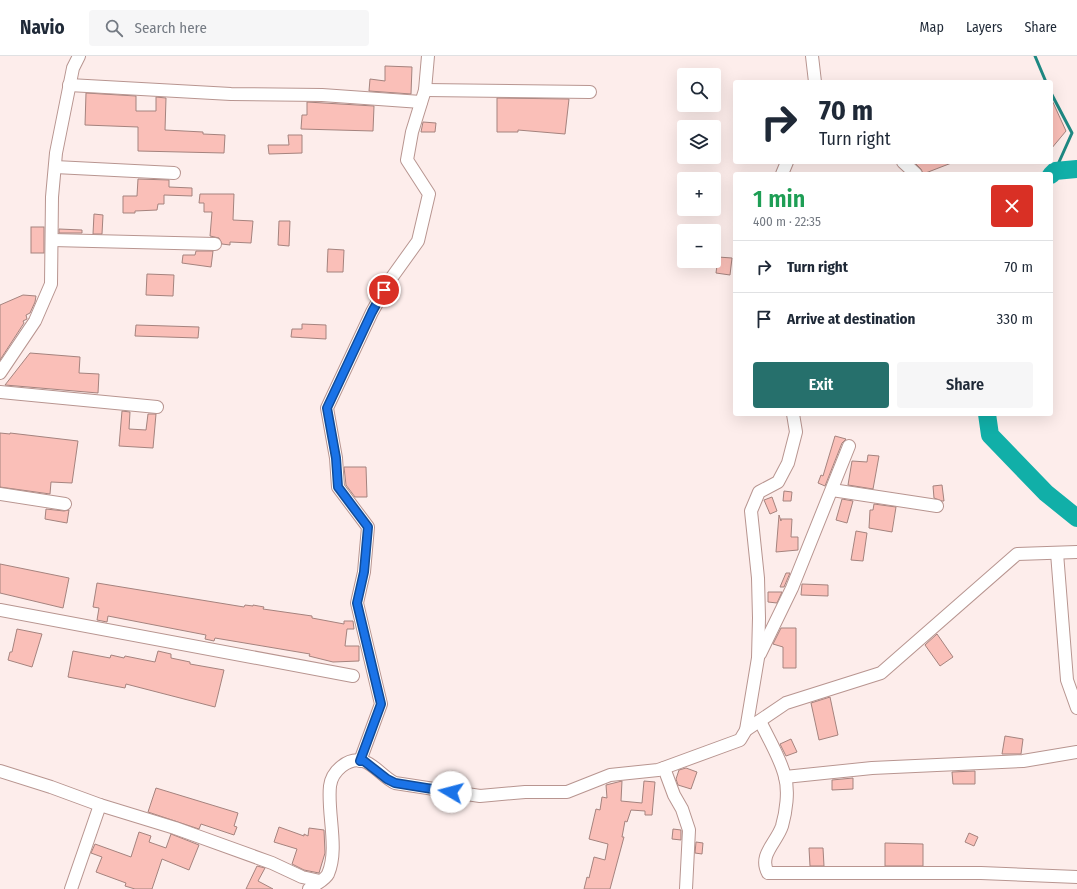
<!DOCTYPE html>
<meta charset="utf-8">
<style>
body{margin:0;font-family:"Fira Sans Condensed",sans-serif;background:#f6f6f7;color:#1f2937;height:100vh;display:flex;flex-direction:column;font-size:15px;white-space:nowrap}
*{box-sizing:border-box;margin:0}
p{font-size:13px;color:#747a83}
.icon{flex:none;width:22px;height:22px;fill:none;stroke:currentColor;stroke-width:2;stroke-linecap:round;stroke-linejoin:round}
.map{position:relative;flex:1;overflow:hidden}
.side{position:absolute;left:733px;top:116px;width:320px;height:244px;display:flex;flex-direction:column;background:#fff;border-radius:4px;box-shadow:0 4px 16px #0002}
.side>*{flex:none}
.top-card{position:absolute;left:733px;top:24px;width:320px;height:84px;border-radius:4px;box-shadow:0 4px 16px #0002;background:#fff;color:#1f2937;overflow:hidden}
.tools{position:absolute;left:677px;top:12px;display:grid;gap:8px}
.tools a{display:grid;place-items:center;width:44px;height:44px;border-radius:4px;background:#fff;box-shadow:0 4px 16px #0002;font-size:20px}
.pin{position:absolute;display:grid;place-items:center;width:34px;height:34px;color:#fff;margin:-17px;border:2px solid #fff;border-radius:50%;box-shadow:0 1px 4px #0007}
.me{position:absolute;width:44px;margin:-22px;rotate:278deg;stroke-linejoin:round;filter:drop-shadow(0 0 3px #0008)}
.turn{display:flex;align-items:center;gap:14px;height:84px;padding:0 20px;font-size:18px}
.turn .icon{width:52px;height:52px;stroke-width:2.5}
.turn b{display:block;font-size:28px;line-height:34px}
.round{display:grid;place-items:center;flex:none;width:42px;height:42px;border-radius:4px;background:#f6f6f7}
.head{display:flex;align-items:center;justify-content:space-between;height:68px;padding:0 20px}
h1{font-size:24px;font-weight:600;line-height:30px;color:#1e9e55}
.button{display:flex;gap:8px;margin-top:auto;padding:8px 20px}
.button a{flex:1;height:46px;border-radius:4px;background:#26706c;color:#fff;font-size:16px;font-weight:600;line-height:46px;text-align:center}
.button a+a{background:#f6f6f7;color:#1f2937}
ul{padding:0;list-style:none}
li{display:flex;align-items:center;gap:12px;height:52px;padding:0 20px;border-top:1px solid #e0e1e3}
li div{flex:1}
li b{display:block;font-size:15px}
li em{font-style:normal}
header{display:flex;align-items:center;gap:24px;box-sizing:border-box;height:56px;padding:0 20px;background:#fff;border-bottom:1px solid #e0e1e3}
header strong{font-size:19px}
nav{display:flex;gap:22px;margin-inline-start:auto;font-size:14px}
.search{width:280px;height:36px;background:#f6f6f7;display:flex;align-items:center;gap:10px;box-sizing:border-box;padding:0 14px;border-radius:4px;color:#747a83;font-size:15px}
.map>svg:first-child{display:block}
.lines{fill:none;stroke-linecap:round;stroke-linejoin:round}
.stream{stroke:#1e8882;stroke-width:3}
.river{stroke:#11afa8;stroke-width:18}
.building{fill:#fabfb8;stroke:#a5837e}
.minor-casing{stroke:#b89590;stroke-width:14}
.minor{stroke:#fff;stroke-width:12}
.route-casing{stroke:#114b97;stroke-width:10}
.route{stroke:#1a73e8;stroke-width:7}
</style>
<header>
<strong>Navio</strong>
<div class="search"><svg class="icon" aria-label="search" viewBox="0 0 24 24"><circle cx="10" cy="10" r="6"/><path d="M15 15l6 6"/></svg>Search here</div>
<nav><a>Map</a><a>Layers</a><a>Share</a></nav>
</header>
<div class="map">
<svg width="1077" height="833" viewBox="0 0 1077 833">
<rect width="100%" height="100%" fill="#fdedeb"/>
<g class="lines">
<g class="stream">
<polyline points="1035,0 1046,26"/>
<polyline points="1051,37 1072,77 1055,115"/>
</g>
<g class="river">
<polyline points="1051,119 1055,115 1077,113"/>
<polyline points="987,358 990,379 1046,437 1077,462"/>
</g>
</g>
<g class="building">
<polygon points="385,10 412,11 411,38 369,35 370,23 385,25"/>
<polygon points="86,37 136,40 136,55 156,55 156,41 166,42 165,74 203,76 203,78 225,79 224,97 138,95 138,71 85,69"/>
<polygon points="497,42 569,43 565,78 518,74 518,76 497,76"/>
<polygon points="1051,42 1066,75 1051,93"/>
<polygon points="307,46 374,50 373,75 301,73 302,59 307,59"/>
<polygon points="423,66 436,67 435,76 421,76"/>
<polygon points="288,79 302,79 302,97 269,98 268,89 289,89"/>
<polygon points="914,106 954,106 923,118 921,113"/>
<polygon points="138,123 169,124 169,131 192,132 192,140 164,139 164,148 158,148 157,154 135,155 135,157 123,157 123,140 137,140"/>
<polygon points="200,138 234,138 233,164 253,165 251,187 230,186 230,189 222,188 219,182 210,180 212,156 204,156 204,147 199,147"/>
<polygon points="94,158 103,159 102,178 93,178"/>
<polygon points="279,165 290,165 289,190 278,189"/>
<rect x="31" y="171" width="13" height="26"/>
<polygon points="59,173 82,174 82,177 59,177"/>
<polygon points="328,193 344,194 343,216 327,216"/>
<polygon points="196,195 213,195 211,211 182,207 183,199 195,199"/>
<polygon points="718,201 732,202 730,219 716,217"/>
<polygon points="147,218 174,219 173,240 146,239"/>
<polygon points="23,239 36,240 35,246 30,257 26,259 27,263 23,265 24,267 0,304 0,249"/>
<polygon points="302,268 326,269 326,283 291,281 292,273 302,273"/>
<polygon points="136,269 199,271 198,282 135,280"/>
<polygon points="30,297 80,301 79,317 99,318 98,337 5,329"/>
<polygon points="122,355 130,356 129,373 146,374 148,358 156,358 153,392 119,390"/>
<polygon points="0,377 10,378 10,377 78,385 72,427 51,426 50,438 0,431"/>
<polygon points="835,380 846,383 842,387 825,430 818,427 821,419 823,420"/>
<polygon points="868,399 879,400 873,433 848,429 852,405 867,406"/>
<polygon points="344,411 366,411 367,441 355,441 346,429"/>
<polygon points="942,429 944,445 942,445 934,442 933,430"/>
<polygon points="784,435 792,436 791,445 783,445"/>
<polygon points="772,441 777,455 770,458 764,444"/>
<polygon points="842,443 853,445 847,467 836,464"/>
<polygon points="874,448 896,451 892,476 869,472 870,454 873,454"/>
<polygon points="46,453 64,455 69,454 67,467 45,463"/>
<polygon points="779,459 781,465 781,463 792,463 791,481 798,481 798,494 776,496"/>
<polygon points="856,475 867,477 863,505 851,504"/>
<polygon points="0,508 69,522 63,552 0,537"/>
<polygon points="786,517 790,517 784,531 780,531"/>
<polygon points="97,527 244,551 245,549 253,550 253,549 264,551 263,553 312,560 312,562 344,568 344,565 353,565 354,573 347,573 345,590 359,590 359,605 333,606 309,600 310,598 215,582 214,585 205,583 206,579 108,560 107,566 97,564 99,552 93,551"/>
<polygon points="802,528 828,529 828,540 801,539"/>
<polygon points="768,536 782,536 777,547 768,546"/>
<polygon points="781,572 796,572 796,612 783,612 783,591 773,588"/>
<polygon points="17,573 42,578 32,611 8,604 10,596 12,596"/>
<polygon points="937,578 953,601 940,610 925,589"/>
<polygon points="73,595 110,602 111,599 124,602 125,600 155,606 158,595 171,598 171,602 190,606 190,608 224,614 215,651 126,628 125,632 68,621"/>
<polygon points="830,641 838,679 819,684 811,647"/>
<polygon points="1005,680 1023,683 1021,698 1002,698"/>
<polygon points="791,683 797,696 786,700 780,688"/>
<polygon points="686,712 697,716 691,733 678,729 676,723 679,714"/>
<polygon points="975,715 975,728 953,728 952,716"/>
<polygon points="853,722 853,733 832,734 832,724"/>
<polygon points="622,725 621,745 642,747 644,725 655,726 652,759 645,759 645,755 631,754 627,766 625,765 622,781 624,781 610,833 584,833 587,821 589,822 594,801 605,804 608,788 589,783 596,753 600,754 602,741 607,742 606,729"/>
<polygon points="156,732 238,757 234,770 237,771 234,779 201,768 199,773 148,756"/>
<polygon points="279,771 304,780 304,778 308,780 309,772 324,774 325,797 319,817 304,814 292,808 297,793 274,786"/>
<polygon points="673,773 681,774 681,784 672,783"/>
<polygon points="139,776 151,780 149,786 166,792 171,778 199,789 189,814 162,803 152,833 135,833 125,830 126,827 96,816 102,801 91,797 95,788 131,801"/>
<polygon points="969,777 978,781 974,790 965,786"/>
<polygon points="696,786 703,787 702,798 695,797"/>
<polygon points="885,787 923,788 923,810 885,810"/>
<polygon points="809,792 823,792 824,810 810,810"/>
<polygon points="257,810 265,812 258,825 273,833 246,833"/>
</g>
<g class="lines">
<g class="minor-casing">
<g id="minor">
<polyline points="812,0 815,26"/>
<polyline points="69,29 231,38 322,39 421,46"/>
<polyline points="425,34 590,36"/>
<polyline points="903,106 916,118"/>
<polyline points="55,111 174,117"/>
<polyline points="782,118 787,106"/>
<polyline points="52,184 215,188"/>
<polyline points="0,317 35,265 51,228 52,141 56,97 73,12 79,0"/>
<polyline points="0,336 157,351"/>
<polyline points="832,434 937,450"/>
<polyline points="0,438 65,448"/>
<polyline points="1057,497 1067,624 1077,652"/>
<polyline points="0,554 353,620"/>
<polyline points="760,598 792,532 849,390"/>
<path d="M760 665C768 682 781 703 785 721 789 735 786 756 782 770 777 786 758 799 768 817H981L1077 821"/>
<polyline points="746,674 758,602 759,562 758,522 751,455 759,436 778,426 788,407 796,376 793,358"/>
<polyline points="360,705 381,648 357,547 364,516 368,471 338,431 336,402 327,352 372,256 390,224 418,185 429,138 407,104 412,76 425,34 428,0"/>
<polyline points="664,712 674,739 682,753 689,774 686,833"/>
<polyline points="0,715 51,731 100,749 175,772 272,807 302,821 320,825"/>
<polyline points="785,721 872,712 1023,705 1077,696"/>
<polyline points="71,833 100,749"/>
<path d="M309 833C314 829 325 824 328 818 339 793 327 757 330 730 332 715 348 701 363 705 374 708 384 722 395 727L480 740 525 736H567L610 719 658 714 740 684 746 674 786 647 881 617 1017 498 1077 496"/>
</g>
</g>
<use href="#minor" class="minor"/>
</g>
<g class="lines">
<g class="route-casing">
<polyline id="route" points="384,234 372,256 327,352 336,402 338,431 368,471 364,516 357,547 381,648 360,705 364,705 387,723 395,727 451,736"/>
</g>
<use href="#route" class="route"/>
</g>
</svg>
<div class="tools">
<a><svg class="icon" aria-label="search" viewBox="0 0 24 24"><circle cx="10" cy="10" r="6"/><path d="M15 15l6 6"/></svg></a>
<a><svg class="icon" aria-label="layers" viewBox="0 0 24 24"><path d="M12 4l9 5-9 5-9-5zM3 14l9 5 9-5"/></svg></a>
<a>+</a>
<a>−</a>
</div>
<div class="pin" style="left:384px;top:234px;background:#d93025"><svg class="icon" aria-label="arrive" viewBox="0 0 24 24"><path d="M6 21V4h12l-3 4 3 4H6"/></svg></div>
<svg class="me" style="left:451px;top:736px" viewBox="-20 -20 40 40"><circle r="19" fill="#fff"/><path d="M0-13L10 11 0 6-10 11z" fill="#1a73e8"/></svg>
<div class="top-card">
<div class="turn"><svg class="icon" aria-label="right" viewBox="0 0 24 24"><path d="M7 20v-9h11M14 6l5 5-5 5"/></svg><div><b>70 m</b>Turn right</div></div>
</div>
<section class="side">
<div class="head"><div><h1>1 min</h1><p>400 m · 22:35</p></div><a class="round" style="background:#d93025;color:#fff"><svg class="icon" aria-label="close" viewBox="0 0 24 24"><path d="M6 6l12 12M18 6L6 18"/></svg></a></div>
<ul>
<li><svg class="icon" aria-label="right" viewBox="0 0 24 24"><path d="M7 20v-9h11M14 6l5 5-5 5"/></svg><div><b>Turn right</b></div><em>70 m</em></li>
<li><svg class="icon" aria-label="arrive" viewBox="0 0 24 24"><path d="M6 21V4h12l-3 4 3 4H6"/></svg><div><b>Arrive at destination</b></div><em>330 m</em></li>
</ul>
<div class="button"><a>Exit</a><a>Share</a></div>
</section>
</div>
